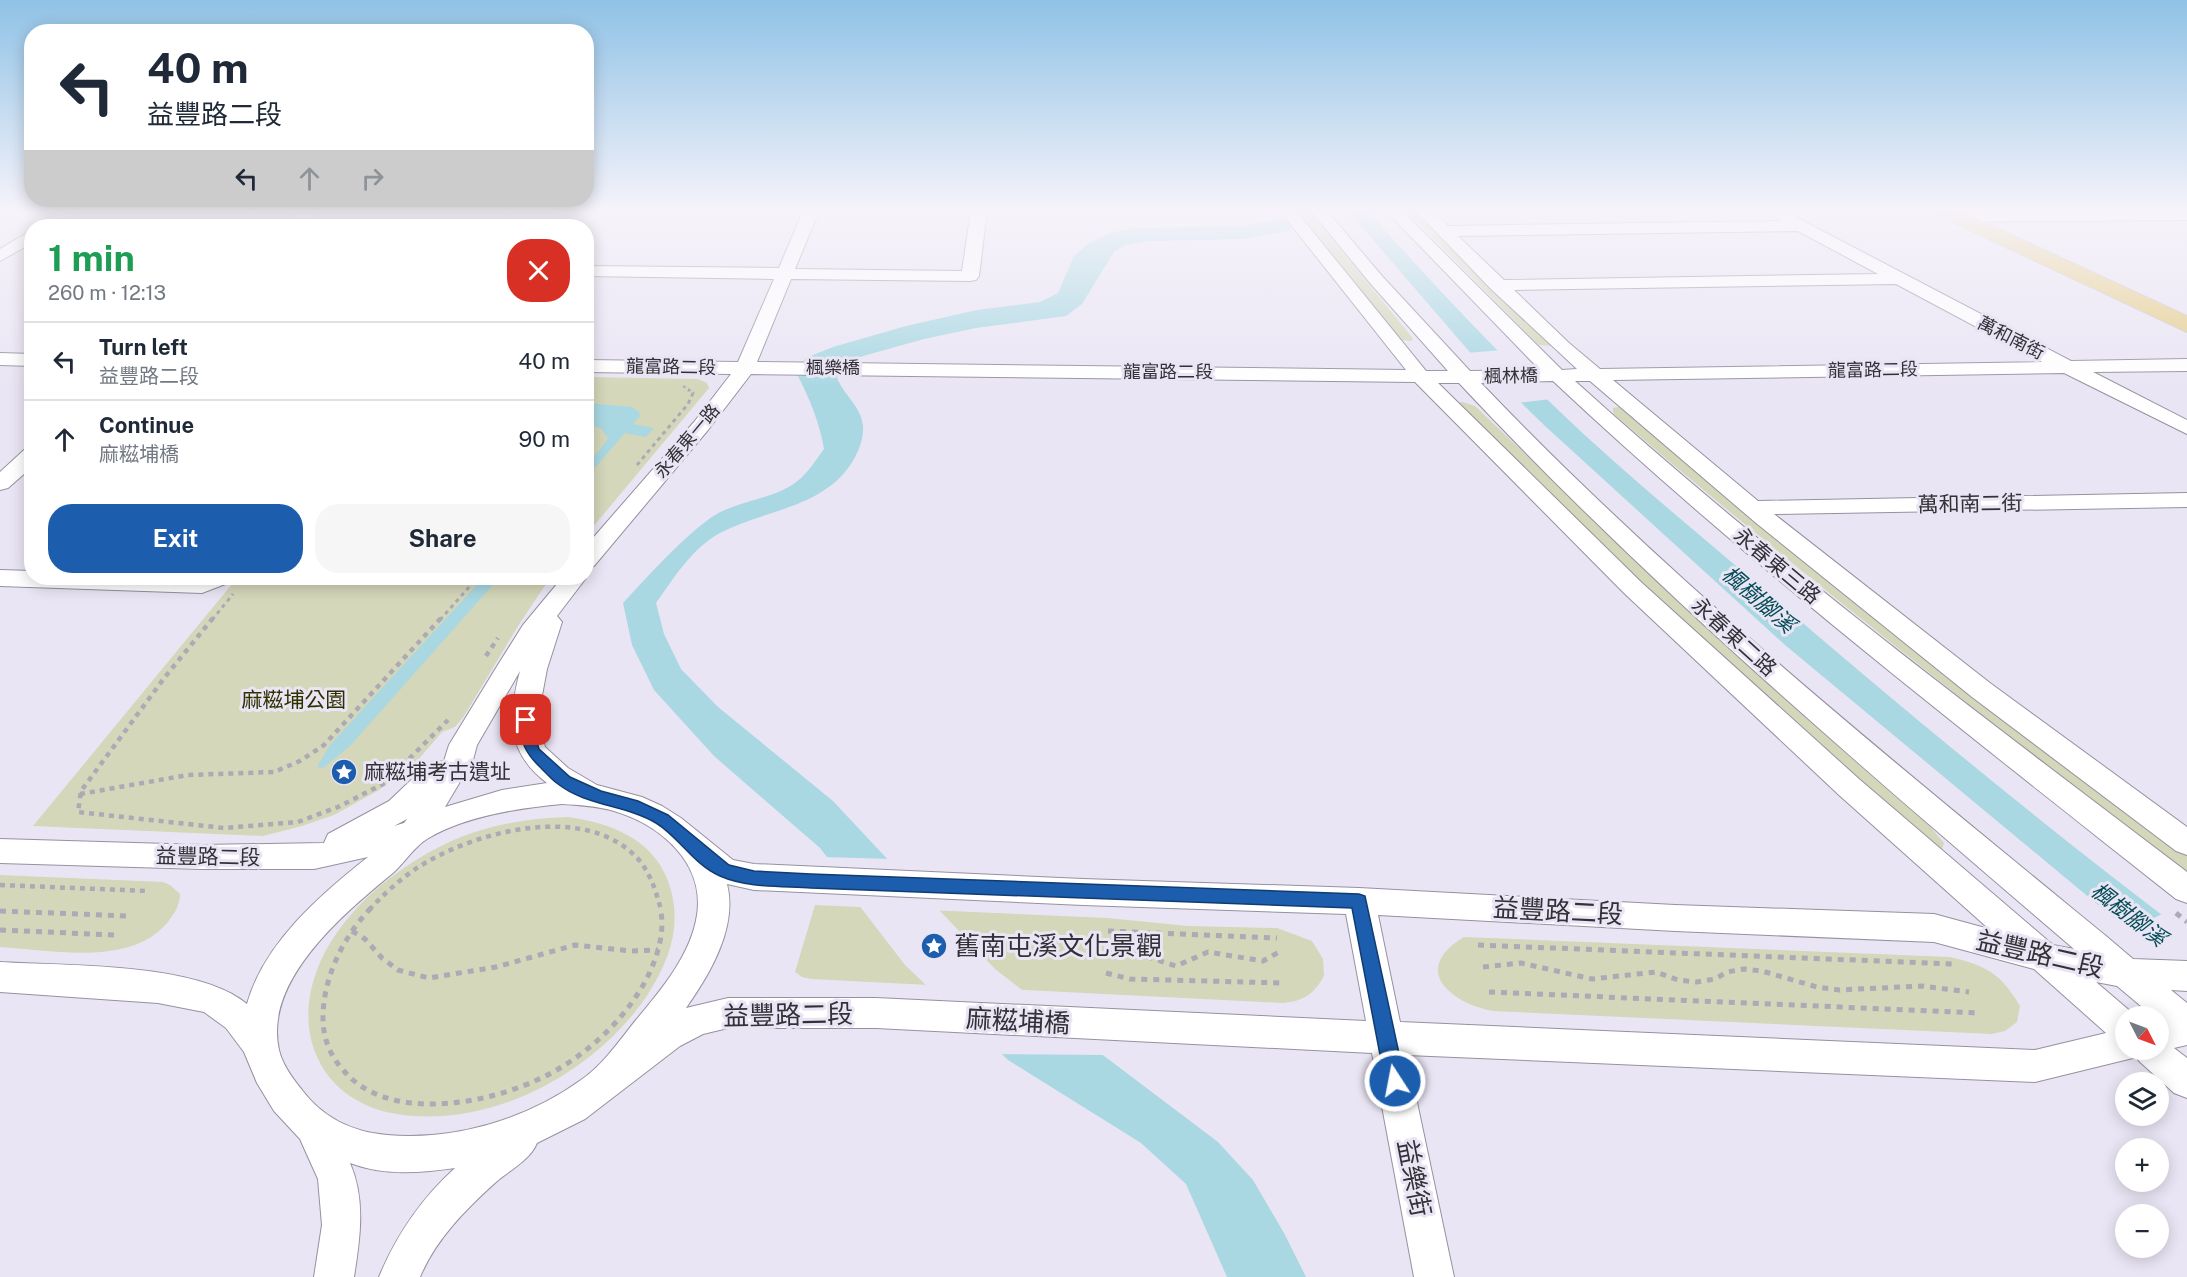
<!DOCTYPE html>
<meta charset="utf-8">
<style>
body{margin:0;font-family:"Public Sans","Noto Sans TC",sans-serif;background:#f6f6f7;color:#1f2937;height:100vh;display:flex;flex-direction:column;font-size:22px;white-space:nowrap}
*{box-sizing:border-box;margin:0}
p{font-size:20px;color:#747a83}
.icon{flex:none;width:33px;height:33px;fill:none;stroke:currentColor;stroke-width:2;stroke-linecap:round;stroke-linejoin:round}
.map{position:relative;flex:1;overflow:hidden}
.side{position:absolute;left:24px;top:219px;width:570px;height:366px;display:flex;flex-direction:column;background:#fff;border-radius:24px;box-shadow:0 3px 15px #0003}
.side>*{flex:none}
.top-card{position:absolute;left:24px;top:24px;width:570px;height:183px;border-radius:24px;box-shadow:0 3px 15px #0003;background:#fff;color:#1f2937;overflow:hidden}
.needle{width:39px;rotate:132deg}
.controls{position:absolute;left:2115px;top:1006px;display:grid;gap:12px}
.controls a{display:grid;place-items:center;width:54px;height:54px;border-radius:50%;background:#fff;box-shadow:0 3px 15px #0003;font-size:30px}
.pin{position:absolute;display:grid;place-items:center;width:51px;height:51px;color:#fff;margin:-26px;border-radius:12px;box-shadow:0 3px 9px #0006}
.me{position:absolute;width:66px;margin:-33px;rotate:349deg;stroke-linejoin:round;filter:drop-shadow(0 0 4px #0008)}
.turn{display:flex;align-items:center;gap:21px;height:126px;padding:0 24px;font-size:27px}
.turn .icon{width:78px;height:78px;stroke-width:2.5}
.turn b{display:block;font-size:42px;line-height:51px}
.lanes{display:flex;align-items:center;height:57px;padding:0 24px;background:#0003;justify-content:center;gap:30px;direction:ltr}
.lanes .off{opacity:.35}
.round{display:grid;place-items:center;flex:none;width:63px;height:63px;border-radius:24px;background:#f6f6f7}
.summary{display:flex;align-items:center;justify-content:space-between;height:102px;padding:0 24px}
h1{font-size:36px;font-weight:700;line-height:45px;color:#1e9e55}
.button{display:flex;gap:12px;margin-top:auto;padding:12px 24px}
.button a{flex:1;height:69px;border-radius:24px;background:#1c5dad;color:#fff;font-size:24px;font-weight:700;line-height:69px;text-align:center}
.button a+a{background:#f6f6f7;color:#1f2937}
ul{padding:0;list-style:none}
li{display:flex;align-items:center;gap:18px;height:78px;padding:0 24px;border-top:2px solid #e0e1e3}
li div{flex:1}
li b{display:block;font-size:22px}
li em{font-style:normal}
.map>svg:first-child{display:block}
.green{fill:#d4d7b9}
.water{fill:#a9d8e2}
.pier{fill:#eae5f4}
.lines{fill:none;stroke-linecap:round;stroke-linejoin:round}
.minor-casing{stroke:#96919f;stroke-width:2}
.major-casing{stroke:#cac9cb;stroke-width:2}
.path-far3{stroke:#ada9b5;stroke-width:2;stroke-dasharray:3 3;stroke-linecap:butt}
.path-far2{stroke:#ada9b5;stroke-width:3;stroke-dasharray:4 4;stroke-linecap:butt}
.path-far1{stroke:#ada9b5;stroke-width:4.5;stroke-dasharray:5 5;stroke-linecap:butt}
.path{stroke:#ada9b5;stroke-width:5;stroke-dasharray:6 6;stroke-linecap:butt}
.minor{fill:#fff;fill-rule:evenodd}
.major{fill:#e6ce89;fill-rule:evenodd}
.route{fill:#1c5dad;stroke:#123c70;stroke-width:1.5}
.labels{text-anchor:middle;stroke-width:6;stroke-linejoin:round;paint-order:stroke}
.far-street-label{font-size:18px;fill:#333137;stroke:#eae5f4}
.street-label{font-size:21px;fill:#333137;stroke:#eae5f4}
.park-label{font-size:21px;fill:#303101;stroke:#eae5f4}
.poi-label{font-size:21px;fill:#333137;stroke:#eae5f4;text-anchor:start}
.water-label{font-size:22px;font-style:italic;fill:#034c56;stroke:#eae5f4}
.near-street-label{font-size:26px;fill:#333137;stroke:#eae5f4}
.near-poi-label{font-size:26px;fill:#333137;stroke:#eae5f4;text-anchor:start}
</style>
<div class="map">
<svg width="2187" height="1277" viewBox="0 0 2187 1277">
<rect width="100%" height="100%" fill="#eae5f4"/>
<g class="green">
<polygon points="1293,211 1309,211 1411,336 1413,339 1411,341 1399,340"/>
<polygon points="1406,211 1419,211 1553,346 1539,345"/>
<polygon points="587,377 698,379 707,383 709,388 587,534"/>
<polygon points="1463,402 1475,406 1678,600 1926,822 1944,843 1942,849 1931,848 1750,691 1457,403"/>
<path d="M1618 407 1627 409 2187 849V872C1993 725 1802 575 1617 417L1613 413V408Z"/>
<polygon points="237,578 550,578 518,626 464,716 455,727 442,732 418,760 379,790 334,815 302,826 263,836 33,826"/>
<path d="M568 817C610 823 652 838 668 881 683 922 671 958 648 994 596 1073 487 1132 391 1113 323 1099 293 1037 316 973 330 932 366 894 401 870 454 833 504 819 568 817Z"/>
<path d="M0 875 163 882 170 885 180 894C180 906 174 914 167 923 130 967 52 950 0 947Z"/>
<path d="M815 905 1107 918 1188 926 1277 928 1312 941 1323 959 1324 976C1314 994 1304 1001 1283 1003L811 979 802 977 795 972Z"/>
<path d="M1464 937 1950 957C1987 966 2000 973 2020 1006L2017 1022 2005 1031 1992 1034 1493 1011C1450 1003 1410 969 1464 937Z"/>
</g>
<g class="water">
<path d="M1348 211H1368C1427 278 1489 344 1554 406 1622 472 1697 532 1769 594 1905 711 2044 826 2187 934V973L2103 909 1785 645 1545 426 1474 357Z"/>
<path d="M1284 219 1295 223 1288 231 1244 239 1149 241 1126 245 1114 252 1082 304 1066 316 976 328 924 339 856 358 840 366 836 374C841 394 861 404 863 426 864 439 858 453 851 464 822 508 764 510 720 533 692 548 674 578 656 603L664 634 681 669 718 707 833 801 993 972 1218 1142 1253 1180 1284 1233 1306 1277H1227L1186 1184 1141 1143 1008 1060 908 963 820 848 714 756 654 690 632 645 623 603C650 574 677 543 709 519 736 499 776 501 801 478 810 470 817 458 824 449 819 421 810 400 797 374L800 364 808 357 833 347 906 326 977 310 1040 302 1058 293 1074 256 1089 243 1111 233 1135 228 1242 226Z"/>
<polygon points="587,403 632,407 639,412 640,416 633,424 654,428 646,437 625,433 587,477 587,463 600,450 608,438 601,428 587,425"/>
<polygon points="483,578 499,578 350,746 323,768 317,767 330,745"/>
</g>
<g class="pier">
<polygon points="1502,350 1551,399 1517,403 1466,353"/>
<polygon points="822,857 891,859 995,969 1106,1055 998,1054 905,965"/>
<polygon points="2164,913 2187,931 2187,976 2128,931"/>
</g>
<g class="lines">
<g class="minor-casing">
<g id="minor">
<polygon points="59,211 78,211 55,226 37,226 39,223"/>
<polygon points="302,211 319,211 302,226 285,226"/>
<path d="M803 211H819L795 269 962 271 971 211H987L979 276 976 280 970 281 791 279 757 362 1406 370 1280 211H1296L1426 371H1448L1370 283 1311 211H1327L1382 276 1470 371 1540 370 1386 211H1402L1562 370 1577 369 1491 289 1416 211H1433L1448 226 1781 221 1765 211H1784L2071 361 2187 359V371L2093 372 2187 420V434L2064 373 1613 380 1758 501 2187 493V507L1774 514 1990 683 2187 827V855L2176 851 1972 697 1756 523 1590 381H1575C1769 557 1979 714 2187 872V903L2176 899C1964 731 1750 566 1553 381L1481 383C1673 584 1891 760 2106 936L2133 959 2187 961V991L2171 990 2187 1003V1045L2174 1048 2187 1058V1098L2174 1093 2139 1061 2137 1057 2035 1082 1407 1055 1454 1277H1414L1372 1053 876 1028H728L703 1034 680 1046 585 1119 537 1143C530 1160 510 1170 496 1182 466 1209 436 1239 420 1277H379C397 1234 421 1199 455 1168 420 1173 384 1176 350 1163 366 1200 360 1239 354 1277H314L322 1225 318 1179 300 1139 274 1111 257 1083 244 1052 226 1028 204 1012 158 1003 0 992V962C65 966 197 962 247 1004 264 943 321 894 368 857L314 869H202L0 863V839L202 845 324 843 328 834 389 801 430 762 444 761 449 745 496 668 523 625 562 578H586L557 616 562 622 547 669 540 706 539 724 545 747 568 768 597 785 642 797 662 806 681 818 733 860 754 864 1083 879 1359 888 1675 905 1934 914 1989 929 1839 795 1624 593 1415 382 751 374 708 430 594 566 586 568V546L694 422 731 374 586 372V360L738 362 774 279 586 276V266L779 268ZM1798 231 1878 274 1504 280 1458 236ZM1896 284 2042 362 1600 369 1569 343 1514 290ZM1438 383H1459C1649 587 1863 768 2074 949L2053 945 1859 779 1642 583ZM520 671C508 717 506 752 547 783L502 790 445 807 473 760 477 745ZM562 804C579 805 597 806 614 811 661 825 705 863 697 915 691 955 661 990 636 1020 619 1041 603 1065 581 1080 527 1119 454 1141 387 1135 353 1132 323 1118 302 1090 293 1079 282 1064 279 1050 263 979 346 912 394 872 405 862 414 847 427 839 464 816 519 808 562 804ZM407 819 404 823 394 826ZM727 884 754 890 1083 905 1346 914 1366 1021 876 998H728L686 1008C710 974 738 927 727 884ZM1378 915 1675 931 1934 942 2034 969 2106 1033 2035 1050 1400 1022ZM2096 982 2117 986 2154 1017H2158V1050H2126V1017H2137Z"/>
<polygon points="2187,211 2187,220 1958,222 1950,217 1958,212"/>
<polygon points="32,230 32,243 0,261 0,249"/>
<polygon points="0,353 32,354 32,366 0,365"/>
<polygon points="32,449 32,467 8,488 0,490 0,472 24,450"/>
<polygon points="0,570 32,571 32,578 231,578 228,583 202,593 0,586"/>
</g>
</g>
<g class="major-casing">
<polygon id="major" points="1934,211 1960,211 2187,316 2187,332 1937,215"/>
</g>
<polyline class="path-far3" points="683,386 691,391"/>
<g class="path-far2">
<polyline points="637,465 688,404 693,393 688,390"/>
<polyline points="212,620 233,594"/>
<polyline points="440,620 477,578"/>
</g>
<g class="path-far1">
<polyline points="213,618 165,677 81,791 78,812 224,828 298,822 338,807 385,783 448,720"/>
<polyline points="486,656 498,638"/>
<polyline points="80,794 188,775 274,772 300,761 324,745 441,618"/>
<polyline points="0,885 148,891"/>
<path d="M369 910C383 895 397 882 414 870 470 832 586 800 639 860 651 875 656 891 661 910"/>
</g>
<g class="path">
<path d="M371 908C343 937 323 978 323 1018 323 1038 330 1056 344 1071 392 1127 504 1102 560 1068 595 1047 628 1015 647 978 657 958 666 931 660 908"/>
<polyline points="0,911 129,916"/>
<polyline points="2176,913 2187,922"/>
<polyline points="0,930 115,935"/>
<polyline points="352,931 365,939 382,958 398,970 429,978 496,967 575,945 631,951 658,950"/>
<polyline points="1108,931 1277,938"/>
<polyline points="1478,945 1953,964"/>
<polyline points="1111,953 1142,955 1176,966 1208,952 1263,961 1279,952"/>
<polyline points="1483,967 1521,963 1592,979 1656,972 1678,980 1697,982 1715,979 1727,972 1744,969 1762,971 1817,987 1839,990 1922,986 1969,992"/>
<polyline points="1106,973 1130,979 1282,983"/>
<polyline points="1489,992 1980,1013"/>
</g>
<use href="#minor" class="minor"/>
<use href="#major" class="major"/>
</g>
<linearGradient id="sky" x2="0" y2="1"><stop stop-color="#8fc2e6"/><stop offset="0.54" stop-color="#f6f3fa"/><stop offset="1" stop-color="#f6f3fa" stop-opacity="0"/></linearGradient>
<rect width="2187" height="389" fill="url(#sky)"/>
<path class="route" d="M526 715 534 720V733L539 749 570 777 601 791 638 801 668 815 729 865 754 871 811 874 1359 894 1365 896 1405 1081 1402 1087 1395 1090 1388 1087 1385 1081 1352 908 811 888C782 886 747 888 720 876 694 865 679 837 656 823 626 805 586 806 558 784 552 780 547 774 541 768 526 754 520 742 519 720Z"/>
<defs>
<g id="sight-disc" transform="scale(1.35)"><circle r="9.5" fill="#1c5dad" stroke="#eae5f4"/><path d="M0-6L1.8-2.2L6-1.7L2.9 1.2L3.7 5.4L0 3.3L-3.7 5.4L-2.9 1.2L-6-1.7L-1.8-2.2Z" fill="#fff"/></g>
</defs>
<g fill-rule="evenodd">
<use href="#sight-disc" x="344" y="772"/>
<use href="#sight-disc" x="934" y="946"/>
</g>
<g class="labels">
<g class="far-street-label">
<text transform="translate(2011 338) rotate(27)" y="6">萬和南街</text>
<text transform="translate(671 367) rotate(1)" y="6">龍富路二段</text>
<text x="833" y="374">楓樂橋</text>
<text transform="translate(1873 370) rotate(-1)" y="6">龍富路二段</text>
<text x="1168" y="378">龍富路二段</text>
<text transform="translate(1511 376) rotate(-1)" y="6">楓林橋</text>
<text transform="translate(687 441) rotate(-50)" y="6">永春東一路</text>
</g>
<g class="street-label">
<text transform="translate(1970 504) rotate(-1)" y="7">萬和南二街</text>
<text transform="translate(1777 566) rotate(40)" y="7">永春東三路</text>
<text transform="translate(1734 637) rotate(42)" y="7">永春東二路</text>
<text transform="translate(208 857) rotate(1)" y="7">益豐路二段</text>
</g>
<g class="park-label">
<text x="294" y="707">麻糍埔公園</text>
</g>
<g class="poi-label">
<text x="364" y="779">麻糍埔考古遺址</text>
</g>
<g class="water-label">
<text transform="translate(1759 599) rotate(41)" y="8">楓樹腳溪</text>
<text transform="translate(2129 914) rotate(38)" y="8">楓樹腳溪</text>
</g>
<g class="near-street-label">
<text transform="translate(1558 911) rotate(3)" y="9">益豐路二段</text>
<text transform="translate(2040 954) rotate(13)" y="9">益豐路二段</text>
<text transform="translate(788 1015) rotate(-1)" y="9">益豐路二段</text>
<text transform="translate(1018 1021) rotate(3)" y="9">麻糍埔橋</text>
<text transform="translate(1414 1178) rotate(79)" y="9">益樂街</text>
</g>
<g class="near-poi-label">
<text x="954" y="955">舊南屯溪文化景觀</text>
</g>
</g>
</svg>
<div class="controls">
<a><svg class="needle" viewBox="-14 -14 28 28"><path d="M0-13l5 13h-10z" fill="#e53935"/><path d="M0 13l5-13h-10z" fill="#747a83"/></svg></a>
<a><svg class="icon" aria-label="layers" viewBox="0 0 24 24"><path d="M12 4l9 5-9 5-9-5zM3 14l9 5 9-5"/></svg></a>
<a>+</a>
<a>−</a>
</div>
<div class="pin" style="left:526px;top:720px;background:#d93025"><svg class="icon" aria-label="arrive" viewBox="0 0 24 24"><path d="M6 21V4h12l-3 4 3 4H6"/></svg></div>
<svg class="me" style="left:1395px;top:1081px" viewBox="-20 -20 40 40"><circle r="17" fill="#1c5dad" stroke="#fff" stroke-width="3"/><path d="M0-11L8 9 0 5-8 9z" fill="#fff"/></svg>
<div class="top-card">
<div class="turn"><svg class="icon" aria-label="left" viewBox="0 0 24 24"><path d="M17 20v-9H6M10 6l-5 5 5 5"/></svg><div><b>40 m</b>益豐路二段</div></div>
<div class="lanes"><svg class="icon" aria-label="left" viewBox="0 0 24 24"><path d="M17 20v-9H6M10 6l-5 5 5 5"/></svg><svg class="icon off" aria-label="ahead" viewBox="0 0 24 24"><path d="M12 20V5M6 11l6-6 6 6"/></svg><svg class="icon off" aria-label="right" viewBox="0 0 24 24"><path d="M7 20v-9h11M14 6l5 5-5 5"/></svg></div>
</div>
<section class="side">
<div class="summary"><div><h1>1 min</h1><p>260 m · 12:13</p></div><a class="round" style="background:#d93025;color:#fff"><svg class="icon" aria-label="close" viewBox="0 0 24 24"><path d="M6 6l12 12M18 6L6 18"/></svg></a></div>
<ul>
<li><svg class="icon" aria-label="left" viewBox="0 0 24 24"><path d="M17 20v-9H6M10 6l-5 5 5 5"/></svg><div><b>Turn left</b><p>益豐路二段</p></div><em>40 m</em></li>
<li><svg class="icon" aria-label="ahead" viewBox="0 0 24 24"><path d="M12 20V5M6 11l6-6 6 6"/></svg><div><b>Continue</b><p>麻糍埔橋</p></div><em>90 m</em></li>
</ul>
<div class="button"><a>Exit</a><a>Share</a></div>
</section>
</div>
